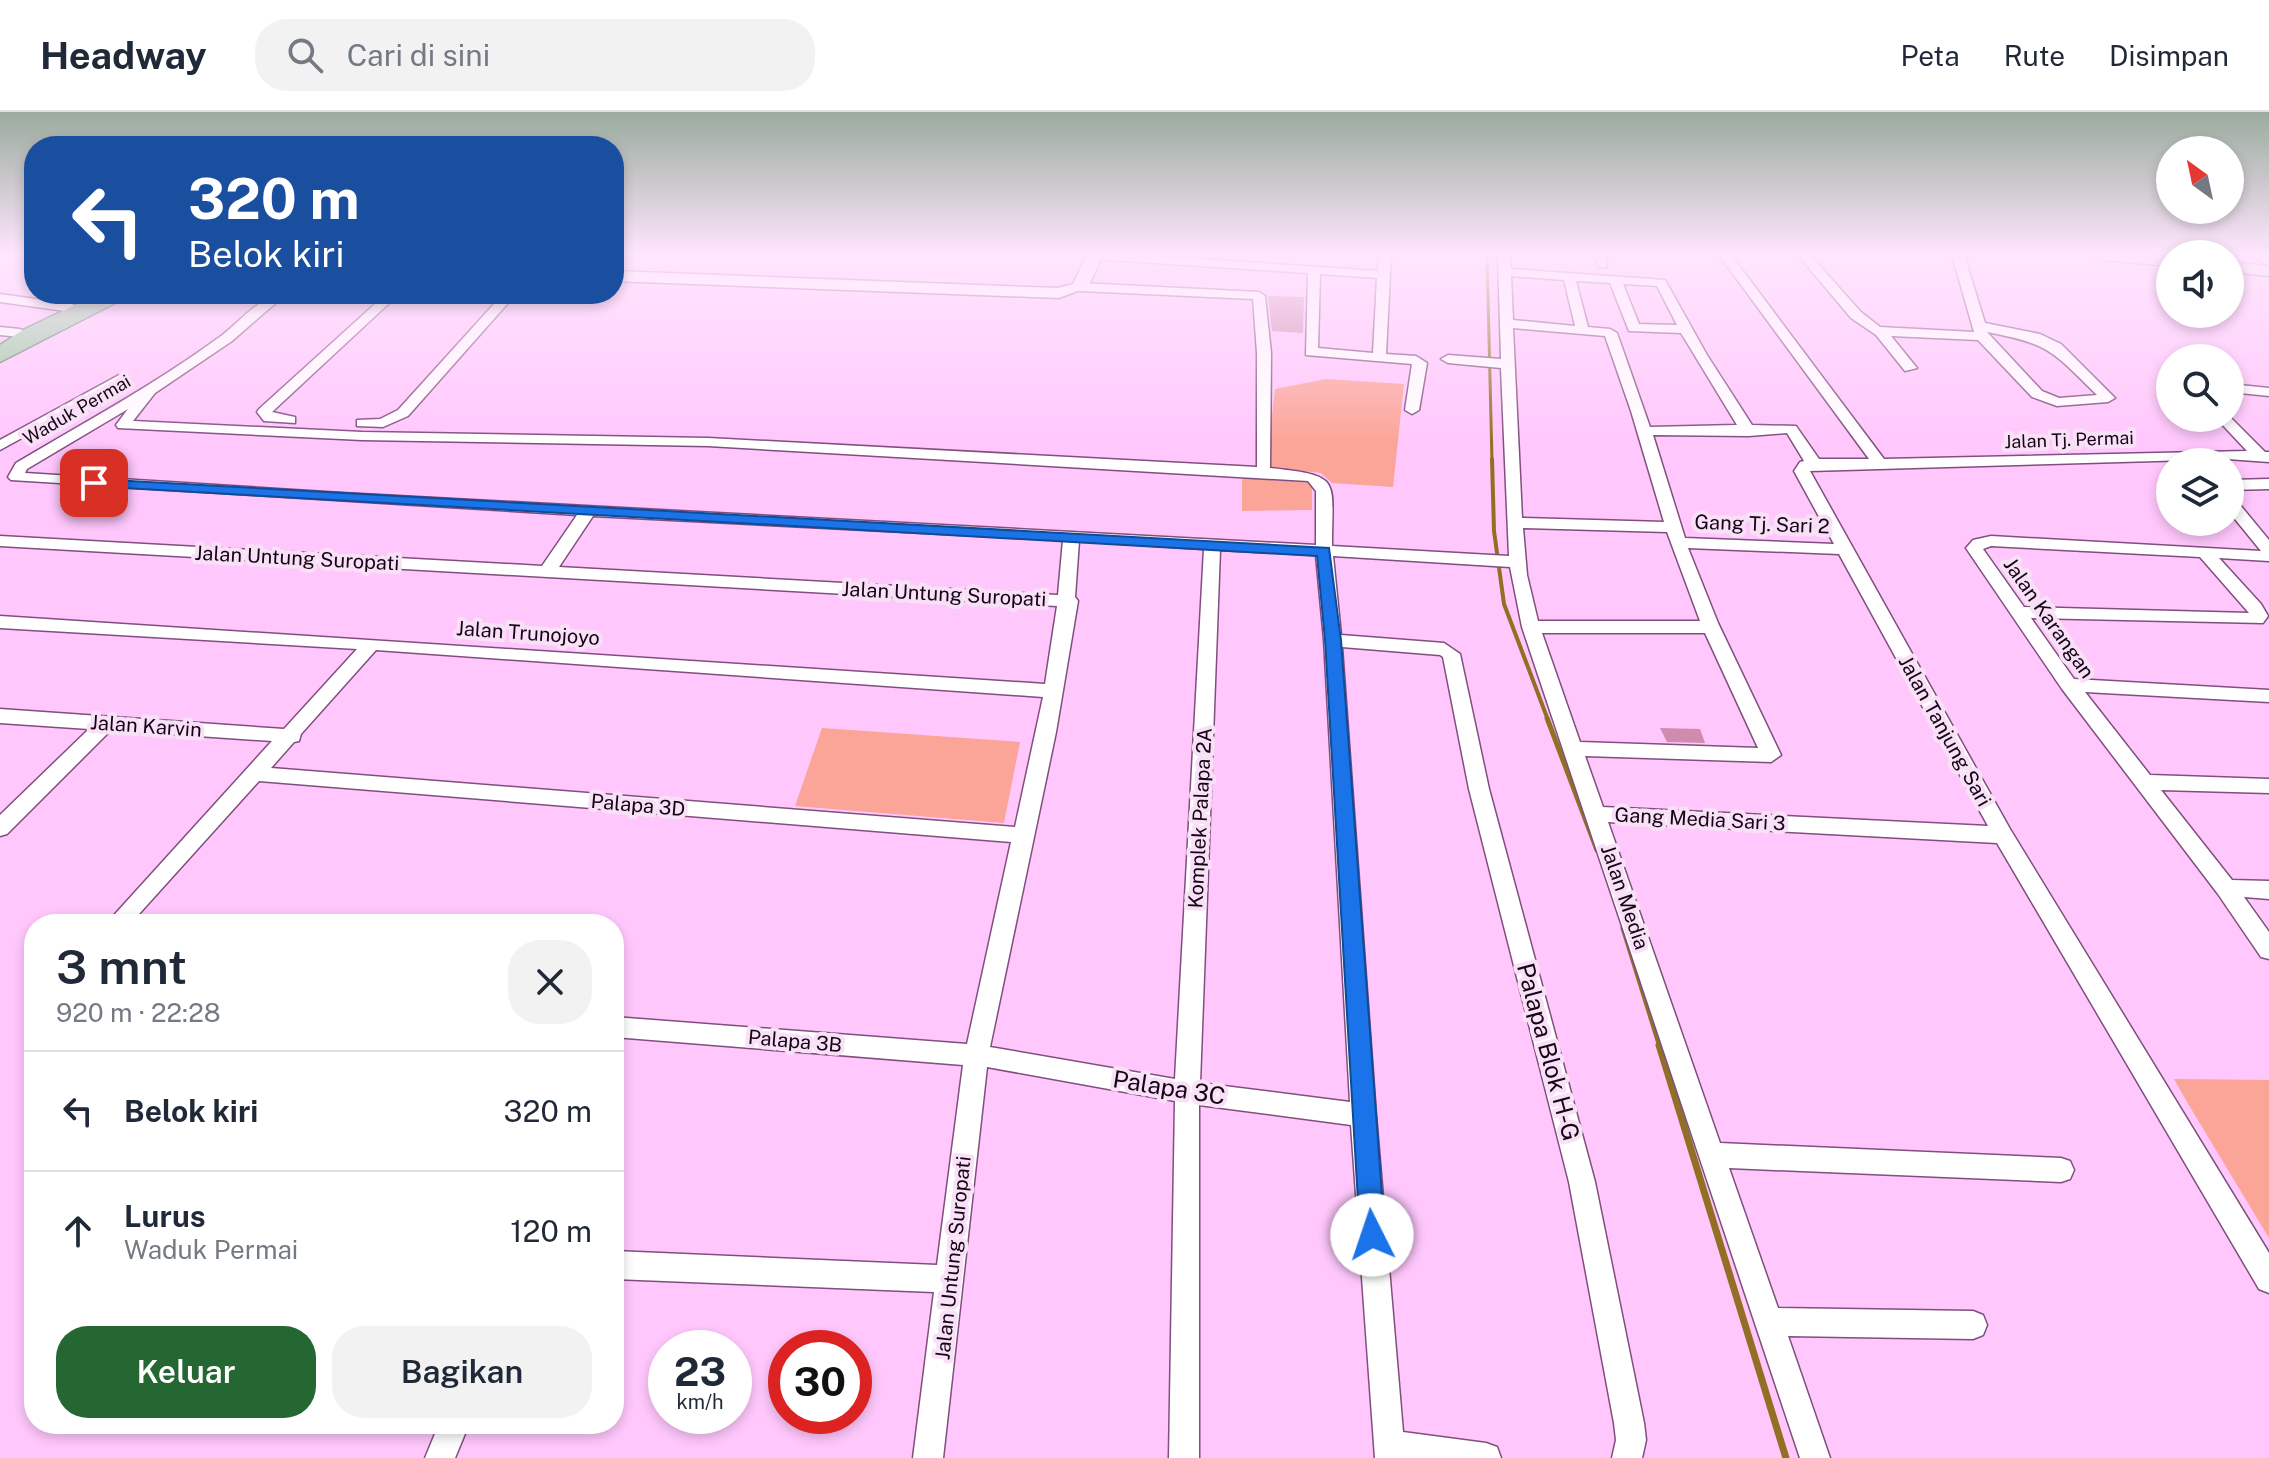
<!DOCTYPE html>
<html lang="id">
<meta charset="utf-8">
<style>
body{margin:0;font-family:"Public Sans",sans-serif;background:#f2f2f3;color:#1f2937;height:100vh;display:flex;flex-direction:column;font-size:30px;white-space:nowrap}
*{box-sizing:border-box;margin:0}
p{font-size:26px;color:#747a83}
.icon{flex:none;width:44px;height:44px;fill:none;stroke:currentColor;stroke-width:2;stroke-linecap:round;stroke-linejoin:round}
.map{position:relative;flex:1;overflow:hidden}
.side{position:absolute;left:24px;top:802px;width:600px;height:520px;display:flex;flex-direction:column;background:#fff;border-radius:32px;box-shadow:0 4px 12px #0003}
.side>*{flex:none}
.banner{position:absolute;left:24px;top:24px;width:600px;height:168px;border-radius:32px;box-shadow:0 4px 12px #0003;background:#1a4fa0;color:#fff;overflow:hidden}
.needle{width:52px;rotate:327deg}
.fabs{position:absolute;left:2156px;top:24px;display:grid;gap:16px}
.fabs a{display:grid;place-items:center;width:88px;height:88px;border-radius:50%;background:#fff;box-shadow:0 4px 12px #0003;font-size:40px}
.speed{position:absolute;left:648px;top:1218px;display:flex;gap:16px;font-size:40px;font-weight:700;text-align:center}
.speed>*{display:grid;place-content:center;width:104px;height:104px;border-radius:50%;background:#fff;box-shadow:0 4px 12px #0003;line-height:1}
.speed small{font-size:20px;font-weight:400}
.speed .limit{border:12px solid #d22;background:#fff;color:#111}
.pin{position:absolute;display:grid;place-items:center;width:68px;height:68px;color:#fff;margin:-34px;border-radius:16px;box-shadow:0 4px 12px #0006}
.me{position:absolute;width:88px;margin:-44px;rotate:356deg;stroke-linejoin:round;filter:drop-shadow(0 0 6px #0008)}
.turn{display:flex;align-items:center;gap:28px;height:168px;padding:0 32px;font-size:36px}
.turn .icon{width:104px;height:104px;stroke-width:2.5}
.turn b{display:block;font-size:56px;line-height:68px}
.round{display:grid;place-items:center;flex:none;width:84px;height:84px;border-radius:32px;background:#f2f2f3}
.head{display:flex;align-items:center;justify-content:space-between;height:136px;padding:0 32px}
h1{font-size:48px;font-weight:600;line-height:60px}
.action{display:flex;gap:16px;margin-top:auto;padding:16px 32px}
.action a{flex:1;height:92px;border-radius:32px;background:#246732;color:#fff;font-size:32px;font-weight:600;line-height:92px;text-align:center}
.action a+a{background:#f2f2f3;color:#1f2937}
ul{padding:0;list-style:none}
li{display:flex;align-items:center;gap:24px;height:120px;padding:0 32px;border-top:2px solid #e0e1e3}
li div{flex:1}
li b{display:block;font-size:30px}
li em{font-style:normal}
header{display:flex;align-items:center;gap:48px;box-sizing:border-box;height:112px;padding:0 40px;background:#fff;border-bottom:2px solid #e0e1e3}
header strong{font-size:38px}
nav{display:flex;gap:44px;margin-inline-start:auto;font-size:28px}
.search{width:560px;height:72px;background:#f2f2f3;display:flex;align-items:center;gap:20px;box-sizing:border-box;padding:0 28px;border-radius:32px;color:#747a83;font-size:30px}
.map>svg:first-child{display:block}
.green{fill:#fba498}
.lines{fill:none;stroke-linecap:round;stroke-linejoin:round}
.stream-far3{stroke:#917025;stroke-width:3}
.stream-far2{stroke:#917025;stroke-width:4}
.stream-far1{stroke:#917025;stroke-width:5}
.stream{stroke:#917025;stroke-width:7}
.building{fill:#d08caf}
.minor-casing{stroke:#7f4f7e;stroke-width:3}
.tertiary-casing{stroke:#7f4f7e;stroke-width:3}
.secondary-casing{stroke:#7f4f7e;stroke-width:3}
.trunk-casing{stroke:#587c5e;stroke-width:3}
.minor{fill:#fff;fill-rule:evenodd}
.tertiary{fill:#fff;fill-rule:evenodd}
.secondary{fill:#d8ebda;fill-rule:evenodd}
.trunk{fill:#96ca9e;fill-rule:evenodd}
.route{fill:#1a73e8;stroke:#114b97;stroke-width:2}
.labels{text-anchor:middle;stroke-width:8;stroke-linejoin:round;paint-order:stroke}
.far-street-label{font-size:18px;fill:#160416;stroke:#f8e1f7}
.street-label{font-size:20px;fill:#160416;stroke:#f8e1f7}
.near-street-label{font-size:24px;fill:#160416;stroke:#f8e1f7}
</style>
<header>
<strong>Headway</strong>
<div class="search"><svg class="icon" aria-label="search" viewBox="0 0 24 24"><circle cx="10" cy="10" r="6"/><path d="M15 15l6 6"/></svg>Cari di sini</div>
<nav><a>Peta</a><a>Rute</a><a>Disimpan</a></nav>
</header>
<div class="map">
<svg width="2269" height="1346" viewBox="0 0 2269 1346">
<rect width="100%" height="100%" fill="#ffc7fc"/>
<g class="green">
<polygon points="1326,267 1404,272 1393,375 1332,371 1321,361 1266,355 1275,277"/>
<polygon points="1242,365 1312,371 1312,398 1242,399"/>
<polygon points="822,616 1020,630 1004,711 795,694"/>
<polygon points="2174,967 2269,968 2269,1126 2187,990"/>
</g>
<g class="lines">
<polyline class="stream-far3" points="1487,143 1492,349"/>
<polyline class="stream-far2" points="1492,347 1494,419 1504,492 1548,608"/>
<g class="stream-far1">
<polyline points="1547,606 1597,738"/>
<polyline points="1623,816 1660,935"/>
</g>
<polyline class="stream" points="1659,933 1786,1346"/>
</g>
<g class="building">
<polygon points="1268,184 1304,185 1303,221 1272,219"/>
<polygon points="1660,616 1700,617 1705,631 1667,630"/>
</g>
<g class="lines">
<g class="minor-casing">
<g id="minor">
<path d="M1088 143H1142L1378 159 1379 143H1391L1386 242 1416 244 1427 251 1419 298 1412 302 1405 298 1412 252 1306 243 1308 161 1094 147ZM1320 162 1377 166 1373 241 1318 236Z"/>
<path d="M1498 143H1510L1511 157 1665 168 1707 243 1752 313 1796 314 1819 347H1869L1719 143H1731L1884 347 2247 339 2216 306 2230 305 2265 340H2269V350L2227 347 1810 359 2010 717 2269 1141V1181L2259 1177 1997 731 1608 710 1720 1031 2061 1046 2070 1049 2074 1058 2070 1067 2061 1070 1729 1056 1778 1196 1973 1199 1983 1203 1987 1213 1983 1223 1973 1227 1788 1224 1830 1346H1800L1522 515 1510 455 1333 444 1341 523 1444 531 1460 542 1489 677 1595 1070 1644 1311 1646 1328 1642 1346H1612L1616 1328 1614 1311 1569 1070 1469 677 1443 545 1440 543 1342 535 1376 1003 1403 1320 1486 1331 1497 1335 1501 1346H1375L1351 1013 1199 993V1346H1169L1175 989 987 955 943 1346H913L934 1180 614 1167V1139L937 1153 963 953 614 925V905L967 932 1011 730 259 669 130 812H106L272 629 111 618 7 722 0 724V703L89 617 0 611V597L284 617 357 537 0 516V504L1045 572 1057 494 0 434V424L542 454 577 403 11 368 8 365 16 351C85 310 156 272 221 224 241 209 261 182 286 182L232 229 155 281 133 309 362 320 708 326 1257 355V241L1253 187 1080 179 1074 175 1080 171 1259 180 1265 184 1271 241 1270 356C1343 364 1332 366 1332 434L1509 444 1501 256 1448 251 1441 247 1448 243 1501 247ZM1511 164 1564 168 1575 214 1513 208ZM1576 169 1610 171 1629 219 1681 221 1737 313 1650 315 1617 221 1610 217 1588 215ZM1623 172 1657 174 1677 213 1639 212ZM1513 216 1605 224 1631 299 1664 410 1522 406ZM128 297 116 313 118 316 362 328 708 334 1308 369 1316 379V433L342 381 25 361 27 357ZM1787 321 1804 349 1800 350 1794 359 1834 432 1685 426 1653 323 1749 324ZM593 404 1063 428 1058 483 559 455ZM1523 416 1667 420 1700 509H1538L1527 463ZM1079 429 1204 437 1175 967 990 935 1056 620 1078 489 1075 485ZM1688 436 1839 442 1988 714 1603 695 1585 644 1771 650 1781 643 1718 511ZM1220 438 1316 443 1324 528 1350 990 1200 971ZM1542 521H1705L1758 636 1580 630ZM376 538 1043 585 1015 715 271 656 294 630 299 629 301 622Z"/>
<polygon points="1594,143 1606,143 1607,155 1599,155"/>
<path d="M1798 143H1810L1861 200 1880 215 1974 220 1952 143H1964L1985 211 2040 222 2061 232 2115 286 2108 290 2057 294 2032 285 1978 228 1891 224 1917 256 1905 259 1876 223 1851 206ZM1987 220C2050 232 2052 239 2097 283L2059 286 2042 279Z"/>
<polygon points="2252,143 2269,145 2269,154"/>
<polygon points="0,182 72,192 78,196 72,200 0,190"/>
<polygon points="386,182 399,182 272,300 295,305 295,311 264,309 257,300 259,297"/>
<polygon points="503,182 516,182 408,304 383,315 357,314 357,308 380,307 398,298"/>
<polygon points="0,215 20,217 27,221 20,225 0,223"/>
<polygon points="119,263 124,264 124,270 0,338 0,328"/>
<polygon points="2230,272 2269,276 2269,284 2230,280"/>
<polygon points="2269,367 2269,377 2230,378 2230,368"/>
<path d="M2230 386 2236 388 2269 428V449L2219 446 2261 492 2268 504 2263 511 2031 506 2074 567 2269 578V590L2085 580 2150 663 2269 667V681L2161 678 2232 768 2269 769V787L2244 785 2269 820V847L2261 845 2218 782 2062 577 1966 436 1973 428 1991 424 2261 439 2230 401ZM1991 434 2200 445 2249 501 2024 495 1983 437Z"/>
<polygon points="439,1312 469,1312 455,1346 425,1346"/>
</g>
</g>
<g class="tertiary-casing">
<polygon id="tertiary" points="1087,143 1103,143 1088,175 1059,186 614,169 614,159 1058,176 1073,172"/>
</g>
<g class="secondary-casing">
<g id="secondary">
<polygon points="2093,143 2170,144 2170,154 2102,148"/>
<polygon points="2230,150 2269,154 2269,164 2230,160"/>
</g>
</g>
<g class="trunk-casing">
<polygon id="trunk" points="98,182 126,182 123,187 0,250 0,233 23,218"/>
</g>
<use href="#minor" class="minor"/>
<use href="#tertiary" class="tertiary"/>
<use href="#secondary" class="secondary"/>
<use href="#trunk" class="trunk"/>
</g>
<linearGradient id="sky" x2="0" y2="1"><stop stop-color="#9aab9d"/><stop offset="0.43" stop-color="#ffe6fe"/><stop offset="1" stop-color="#ffe6fe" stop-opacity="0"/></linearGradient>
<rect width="2269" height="331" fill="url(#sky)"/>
<polygon class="route" points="94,367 1329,436 1341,528 1385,1123 1381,1132 1372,1135 1364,1132 1360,1123 1325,528 1317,444 89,374 87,371"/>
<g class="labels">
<g class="far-street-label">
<text transform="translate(77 298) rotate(-30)" y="6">Waduk Permai</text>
<text transform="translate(2069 328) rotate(-2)" y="6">Jalan Tj. Permai</text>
</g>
<g class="street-label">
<text transform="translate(1762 412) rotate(2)" y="7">Gang Tj. Sari 2</text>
<text transform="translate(297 446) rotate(3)" y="7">Jalan Untung Suropati</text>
<text transform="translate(944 482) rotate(3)" y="7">Jalan Untung Suropati</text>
<text transform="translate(2049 506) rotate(55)" y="7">Jalan Karangan</text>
<text transform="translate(528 521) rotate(4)" y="7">Jalan Trunojoyo</text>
<text transform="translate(146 614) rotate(4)" y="7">Jalan Karvin</text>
<text transform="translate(1945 619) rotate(61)" y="7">Jalan Tanjung Sari</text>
<text transform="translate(638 693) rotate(5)" y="7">Palapa 3D</text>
<text transform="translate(1200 706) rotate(-87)" y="7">Komplek Palapa 2A</text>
<text transform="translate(1700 707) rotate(3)" y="7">Gang Media Sari 3</text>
<text transform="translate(1625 785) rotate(71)" y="7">Jalan Media</text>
<text transform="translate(795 929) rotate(5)" y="7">Palapa 3B</text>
<text transform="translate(953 1146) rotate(-84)" y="7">Jalan Untung Suropati</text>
</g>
<g class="near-street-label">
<text transform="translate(1548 940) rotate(75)" y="8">Palapa Blok H-G</text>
<text transform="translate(1169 976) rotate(9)" y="8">Palapa 3C</text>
</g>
</g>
</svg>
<div class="fabs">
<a><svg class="needle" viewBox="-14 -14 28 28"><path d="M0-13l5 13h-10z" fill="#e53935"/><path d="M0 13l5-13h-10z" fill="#747a83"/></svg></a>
<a><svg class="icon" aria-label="sound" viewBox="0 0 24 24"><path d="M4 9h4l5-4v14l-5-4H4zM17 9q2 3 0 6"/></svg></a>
<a><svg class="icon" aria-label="search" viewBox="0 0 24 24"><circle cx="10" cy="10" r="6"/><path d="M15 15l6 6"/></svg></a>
<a><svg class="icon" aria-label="layers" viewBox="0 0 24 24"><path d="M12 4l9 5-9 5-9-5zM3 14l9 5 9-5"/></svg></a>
</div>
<div class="speed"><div>23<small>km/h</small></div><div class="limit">30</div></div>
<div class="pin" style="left:94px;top:371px;background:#d93025"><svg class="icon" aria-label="arrive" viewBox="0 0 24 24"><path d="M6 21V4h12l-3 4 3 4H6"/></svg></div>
<svg class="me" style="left:1372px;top:1123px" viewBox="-20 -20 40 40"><circle r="19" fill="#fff"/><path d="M0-13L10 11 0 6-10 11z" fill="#1a73e8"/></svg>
<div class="banner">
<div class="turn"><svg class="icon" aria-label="left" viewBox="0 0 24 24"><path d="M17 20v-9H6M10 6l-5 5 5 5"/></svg><div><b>320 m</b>Belok kiri</div></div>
</div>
<section class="side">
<div class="head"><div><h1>3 mnt</h1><p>920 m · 22:28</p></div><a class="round"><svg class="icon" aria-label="close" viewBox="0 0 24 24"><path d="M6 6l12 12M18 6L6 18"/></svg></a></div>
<ul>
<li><svg class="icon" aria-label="left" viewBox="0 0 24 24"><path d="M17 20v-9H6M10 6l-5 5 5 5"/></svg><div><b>Belok kiri</b></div><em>320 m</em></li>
<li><svg class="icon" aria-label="ahead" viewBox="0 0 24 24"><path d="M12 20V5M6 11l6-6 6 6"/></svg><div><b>Lurus</b><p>Waduk Permai</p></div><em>120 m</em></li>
</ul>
<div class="action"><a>Keluar</a><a>Bagikan</a></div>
</section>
</div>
